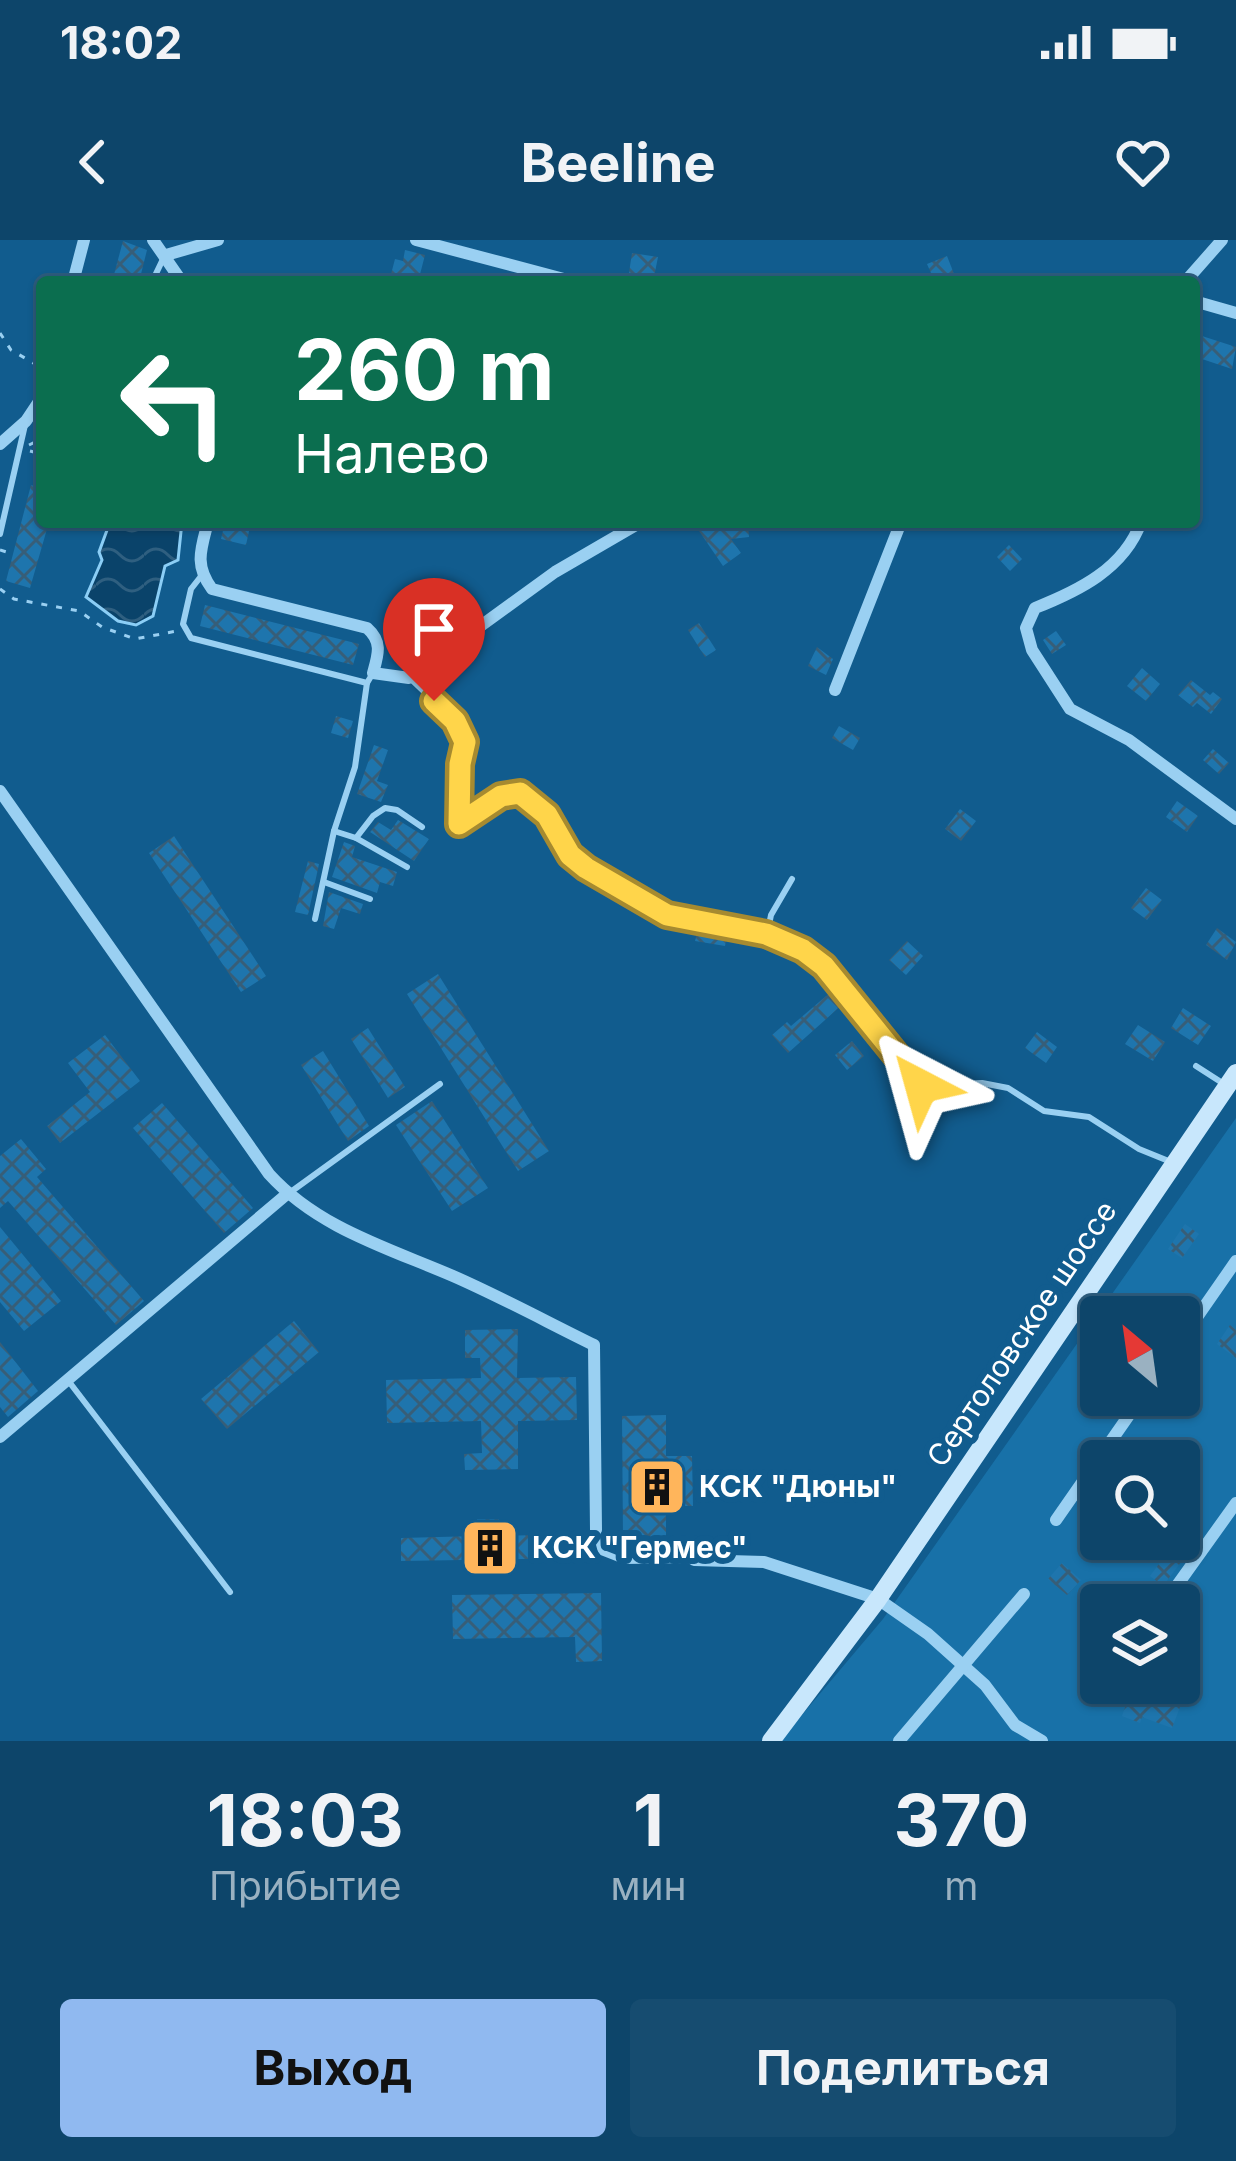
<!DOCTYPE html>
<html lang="ru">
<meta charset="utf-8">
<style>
body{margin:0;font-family:Inter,sans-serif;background:#164c70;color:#f1f3f6;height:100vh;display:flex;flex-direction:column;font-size:45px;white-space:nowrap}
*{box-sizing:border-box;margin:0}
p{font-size:39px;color:#9ab1c1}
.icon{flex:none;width:66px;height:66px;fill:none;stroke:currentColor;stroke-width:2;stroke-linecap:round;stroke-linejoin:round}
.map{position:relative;height:1501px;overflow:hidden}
.details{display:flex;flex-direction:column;background:#0d456a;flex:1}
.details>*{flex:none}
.guide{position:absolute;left:36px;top:36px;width:1164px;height:252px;border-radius:12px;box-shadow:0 3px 9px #0004,0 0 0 3px #2d5d7e;background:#0b6e4f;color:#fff;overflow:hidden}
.needle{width:78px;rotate:331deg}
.fabs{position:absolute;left:1080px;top:1056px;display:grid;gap:24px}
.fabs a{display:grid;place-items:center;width:120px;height:120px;border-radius:12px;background:#0d456a;box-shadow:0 3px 9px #0004,0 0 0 3px #2d5d7e;font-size:60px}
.pin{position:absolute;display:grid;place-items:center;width:102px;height:102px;color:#fff;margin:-123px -51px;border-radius:50% 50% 50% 0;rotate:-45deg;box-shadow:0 0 12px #0007}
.pin .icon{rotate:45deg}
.me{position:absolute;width:132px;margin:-66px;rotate:321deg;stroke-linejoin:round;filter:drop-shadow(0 0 9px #0008)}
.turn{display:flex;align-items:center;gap:42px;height:252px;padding:0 60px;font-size:54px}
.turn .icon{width:156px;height:156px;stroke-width:2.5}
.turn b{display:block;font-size:84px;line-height:102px}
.eta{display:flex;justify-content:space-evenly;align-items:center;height:204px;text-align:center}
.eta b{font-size:72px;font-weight:700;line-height:84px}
.cta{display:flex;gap:24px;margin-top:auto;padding:24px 60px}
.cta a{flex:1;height:138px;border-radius:12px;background:#90b9f0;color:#111;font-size:48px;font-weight:700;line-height:138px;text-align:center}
.cta a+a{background:#164c70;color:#f1f3f6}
.status{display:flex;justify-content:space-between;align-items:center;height:84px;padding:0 60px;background:#0d456a;direction:ltr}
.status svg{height:33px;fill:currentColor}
header{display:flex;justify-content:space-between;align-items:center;height:156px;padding:0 60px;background:#0d456a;font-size:54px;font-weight:700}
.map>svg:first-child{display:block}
.green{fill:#1871a8;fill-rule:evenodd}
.water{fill:url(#water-waves);stroke:#8bcef6;stroke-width:3}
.building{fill:url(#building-cross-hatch)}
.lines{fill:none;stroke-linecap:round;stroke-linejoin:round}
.path{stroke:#9ad0f2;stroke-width:3;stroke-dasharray:6 9;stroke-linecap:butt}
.service{stroke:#9ad0f2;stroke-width:6}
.minor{stroke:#9ad0f2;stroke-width:12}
.secondary{stroke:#c8e7fc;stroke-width:18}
.route-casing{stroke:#a68a30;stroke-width:30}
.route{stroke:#ffd54a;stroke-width:21}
.labels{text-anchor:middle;stroke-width:12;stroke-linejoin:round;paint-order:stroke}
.street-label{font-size:30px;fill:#fff;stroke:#115c8e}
.poi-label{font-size:30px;font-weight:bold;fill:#fff;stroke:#115c8e;text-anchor:start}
</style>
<div class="status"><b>18:02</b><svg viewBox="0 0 49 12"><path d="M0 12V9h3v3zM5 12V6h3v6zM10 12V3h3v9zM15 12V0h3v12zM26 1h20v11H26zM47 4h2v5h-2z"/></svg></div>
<header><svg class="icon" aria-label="back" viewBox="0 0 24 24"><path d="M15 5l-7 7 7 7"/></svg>Beeline<svg class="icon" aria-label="heart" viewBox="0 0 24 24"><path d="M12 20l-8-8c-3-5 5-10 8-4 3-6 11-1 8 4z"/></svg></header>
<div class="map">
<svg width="1236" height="1501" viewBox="0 0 1236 1501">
<defs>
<pattern id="water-waves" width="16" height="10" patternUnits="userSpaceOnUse" patternTransform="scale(3)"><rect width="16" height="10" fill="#0a436a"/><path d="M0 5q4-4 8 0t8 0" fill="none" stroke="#2f5f80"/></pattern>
<pattern id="building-cross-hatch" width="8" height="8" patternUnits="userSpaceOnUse" patternTransform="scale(3)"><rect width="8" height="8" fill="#1e75ad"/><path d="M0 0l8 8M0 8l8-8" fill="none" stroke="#375e78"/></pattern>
</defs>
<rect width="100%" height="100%" fill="#115c8e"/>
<path class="green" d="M1236 878V1501H780L883 1379ZM1101 1077H1179V1155H1101ZM1101 1221H1179V1299H1101ZM1101 1365H1179V1443H1101Z"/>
<polygon class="water" points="110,282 182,282 178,320 165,326 153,376 136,385 118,381 86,357 102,320 99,312"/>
<g class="building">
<polygon points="123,1 147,10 139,42 112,42"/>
<polygon points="405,10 425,15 418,42 389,42 395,19 403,21"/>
<polygon points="632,13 658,17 654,37 629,33"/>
<polygon points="947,16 956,39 935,42 927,24"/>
<polygon points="1202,96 1236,107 1232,129 1196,117"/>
<polygon points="31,245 42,248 42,282 49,282 30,348 6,341"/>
<polygon points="225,282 251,282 246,305 221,299"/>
<polygon points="706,282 748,282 749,297 731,299 741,313 723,326 697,288"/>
<polygon points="1009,305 1022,319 1010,331 997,317"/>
<polygon points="205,365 359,404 353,425 200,386"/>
<polygon points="699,383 716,410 705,417 688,390"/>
<polygon points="1056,391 1066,405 1052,414 1043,400"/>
<polygon points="817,407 833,419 826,435 808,426"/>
<polygon points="1142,428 1160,444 1146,461 1127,446"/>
<polygon points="1191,440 1210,455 1213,452 1222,459 1211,474 1197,463 1193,467 1178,455"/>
<polygon points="336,476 353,481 348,498 331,493"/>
<polygon points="839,486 860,498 853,510 832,498"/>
<polygon points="374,505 388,510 377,541 388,545 381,562 357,554"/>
<polygon points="1213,509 1229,523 1219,534 1203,520"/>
<polygon points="1177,561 1198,576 1187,592 1166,577"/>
<polygon points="960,569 976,581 961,601 945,589"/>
<polygon points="398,580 429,599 414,621 370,592 378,582 391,590"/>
<polygon points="174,596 266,736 241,752 149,613"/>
<polygon points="344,602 355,606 352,617 397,632 393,646 380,642 377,653 332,637"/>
<polygon points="308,621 319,624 308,675 295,672"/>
<polygon points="1146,648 1162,660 1147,680 1131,668"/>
<polygon points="329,652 363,664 360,674 341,668 334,689 323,686"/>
<polygon points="1217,688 1236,702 1227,720 1206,705"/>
<polygon points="698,689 727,695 725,706 695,701"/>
<polygon points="907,701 923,716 906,735 889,720"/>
<polygon points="438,734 549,911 518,931 407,754"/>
<polygon points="832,751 843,764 788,813 772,795 787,782 791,786"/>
<polygon points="1183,768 1211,786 1198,805 1171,788"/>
<polygon points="1138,785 1165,802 1153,821 1125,804"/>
<polygon points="368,788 405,847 388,858 351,799"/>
<polygon points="1037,792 1057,807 1046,823 1025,808"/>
<polygon points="105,795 140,841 60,903 47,886 90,852 68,823"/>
<polygon points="852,801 864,816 847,830 835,815"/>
<polygon points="323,811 369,886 348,901 301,825"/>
<polygon points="432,861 488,948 452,971 396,885"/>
<polygon points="162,863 253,968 224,993 133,888"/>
<polygon points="21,899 46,929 37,937 144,1061 116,1085 8,961 0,968 0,916"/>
<polygon points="1185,984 1199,994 1182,1018 1168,1009"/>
<polygon points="0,987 61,1061 24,1091 0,1062"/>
<polygon points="294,1081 319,1112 227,1189 201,1159"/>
<polygon points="1230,1085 1236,1090 1236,1118 1217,1104"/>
<polygon points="518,1089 517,1138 576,1137 577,1180 518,1181 518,1229 465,1230 464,1214 482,1213 481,1181 387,1183 386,1140 481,1138 480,1118 465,1118 465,1090"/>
<polygon points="0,1102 38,1151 8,1177 0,1167"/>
<polygon points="666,1175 666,1216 692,1216 693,1266 666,1266 666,1298 623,1298 622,1176"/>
<polygon points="1187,1207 1203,1218 1193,1231 1178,1220"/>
<polygon points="477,1279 499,1279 499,1296 579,1294 579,1318 401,1321 401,1298 477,1296"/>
<polygon points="1171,1308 1184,1318 1163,1346 1150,1336"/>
<polygon points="1062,1323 1081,1340 1067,1355 1048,1339"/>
<polygon points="601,1353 602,1421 576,1422 575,1397 453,1399 452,1355"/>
<polygon points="1131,1450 1180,1467 1172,1488 1142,1477 1140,1483 1122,1476"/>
</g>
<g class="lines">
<g class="path">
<polyline points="0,93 11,110 42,128"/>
<polyline points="29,205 42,199"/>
<polyline points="30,211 42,214"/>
<polyline points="0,310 13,314"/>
<polyline points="0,349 14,359 79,371 102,387 135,399 177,391"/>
</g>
<g class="service">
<polyline points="152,42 163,19"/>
<polyline points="0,294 25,185"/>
<polyline points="202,335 191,349 183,384 191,398 367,443 373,433"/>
<polyline points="412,440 455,481 465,502 459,583 501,556 520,552 547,576 570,615 586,628 667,675 767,695"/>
<polyline points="334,591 356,598 407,627"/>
<polyline points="356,598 373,576 385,568 397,570 422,587"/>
<polyline points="792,639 771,675 767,695 803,710 824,726 921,846 982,843 1008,848 1044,871 1089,877 1139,909 1171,922"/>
<polyline points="324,642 370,659"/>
<polyline points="315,679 334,591 355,527 367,443"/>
<polyline points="1196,826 1224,844"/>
<polyline points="292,951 440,844"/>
<polyline points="70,1143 230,1352"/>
<polyline points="596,1293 601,1312 624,1321 693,1320"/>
</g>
<g class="minor">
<polyline points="153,0 182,42"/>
<polyline points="416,0 575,42"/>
<polyline points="166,15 218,0"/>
<polyline points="73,42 84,0"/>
<polyline points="1185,42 1222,0"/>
<polyline points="1194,61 1236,73"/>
<polyline points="0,204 26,181 42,157"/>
<path d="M208 282C201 309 194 325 212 349L367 388C383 402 378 415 373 433L409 438 555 332 641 282"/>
<path d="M1141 282C1124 329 1078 351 1035 368L1026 388 1032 410 1070 469 1129 500 1236 579"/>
<polyline points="835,450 901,282"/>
<path d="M0 551 269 934C318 988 388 1008 453 1036 501 1057 547 1082 594 1105L596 1290"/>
<polyline points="1179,1103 1236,1021"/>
<polyline points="0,1197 287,954"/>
<polyline points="1056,1280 1143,1155"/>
<polyline points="694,1320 764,1322 878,1359 928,1394 985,1445 1015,1485 1042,1501"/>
<polyline points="1168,1358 1236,1263"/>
<polyline points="899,1501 1024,1354"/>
</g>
<polyline class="secondary" points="771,1501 878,1359 1236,833"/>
</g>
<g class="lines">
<g class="route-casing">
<polyline id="route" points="434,461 455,481 465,502 460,524 459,584 501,556 520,553 547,575 570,615 586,628 667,675 766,694 803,710 824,726 921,846"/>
</g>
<use href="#route" class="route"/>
</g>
<defs>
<g id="building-square" transform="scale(3)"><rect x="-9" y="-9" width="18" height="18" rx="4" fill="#ffb55b" stroke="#115c8e"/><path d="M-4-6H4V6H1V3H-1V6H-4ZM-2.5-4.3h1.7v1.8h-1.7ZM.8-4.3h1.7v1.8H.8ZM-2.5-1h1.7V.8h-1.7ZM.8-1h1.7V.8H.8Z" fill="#111"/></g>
</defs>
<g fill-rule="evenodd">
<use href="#building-square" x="657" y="1247"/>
<use href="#building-square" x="490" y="1308"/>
</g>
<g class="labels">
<g class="street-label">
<text transform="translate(1022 1094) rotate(-56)" y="10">Сертоловское шоссе</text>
</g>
<g class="poi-label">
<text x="699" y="1257">КСК "Дюны"</text>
<text x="532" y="1318">КСК "Гермес"</text>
</g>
</g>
</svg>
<div class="fabs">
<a><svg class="needle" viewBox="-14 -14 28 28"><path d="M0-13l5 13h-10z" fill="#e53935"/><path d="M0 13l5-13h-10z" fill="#9ab1c1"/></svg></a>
<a><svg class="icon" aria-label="search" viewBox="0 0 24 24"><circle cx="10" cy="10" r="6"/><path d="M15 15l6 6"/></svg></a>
<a><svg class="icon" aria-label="layers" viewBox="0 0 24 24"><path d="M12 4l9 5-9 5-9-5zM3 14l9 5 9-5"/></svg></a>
</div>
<div class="pin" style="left:434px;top:461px;background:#d93025"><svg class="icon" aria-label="arrive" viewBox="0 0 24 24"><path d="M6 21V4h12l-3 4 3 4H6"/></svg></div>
<svg class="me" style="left:921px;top:846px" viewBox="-20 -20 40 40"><path d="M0-17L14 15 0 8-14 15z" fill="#ffd54a" stroke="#fff" stroke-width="4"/></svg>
<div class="guide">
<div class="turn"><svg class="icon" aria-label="left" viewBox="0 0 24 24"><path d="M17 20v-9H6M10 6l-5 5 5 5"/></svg><div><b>260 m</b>Налево</div></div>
</div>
</div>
<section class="details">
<div class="eta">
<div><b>18:03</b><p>Прибытие</p></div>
<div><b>1</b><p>мин</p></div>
<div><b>370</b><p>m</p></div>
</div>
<div class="cta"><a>Выход</a><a>Поделиться</a></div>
</section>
